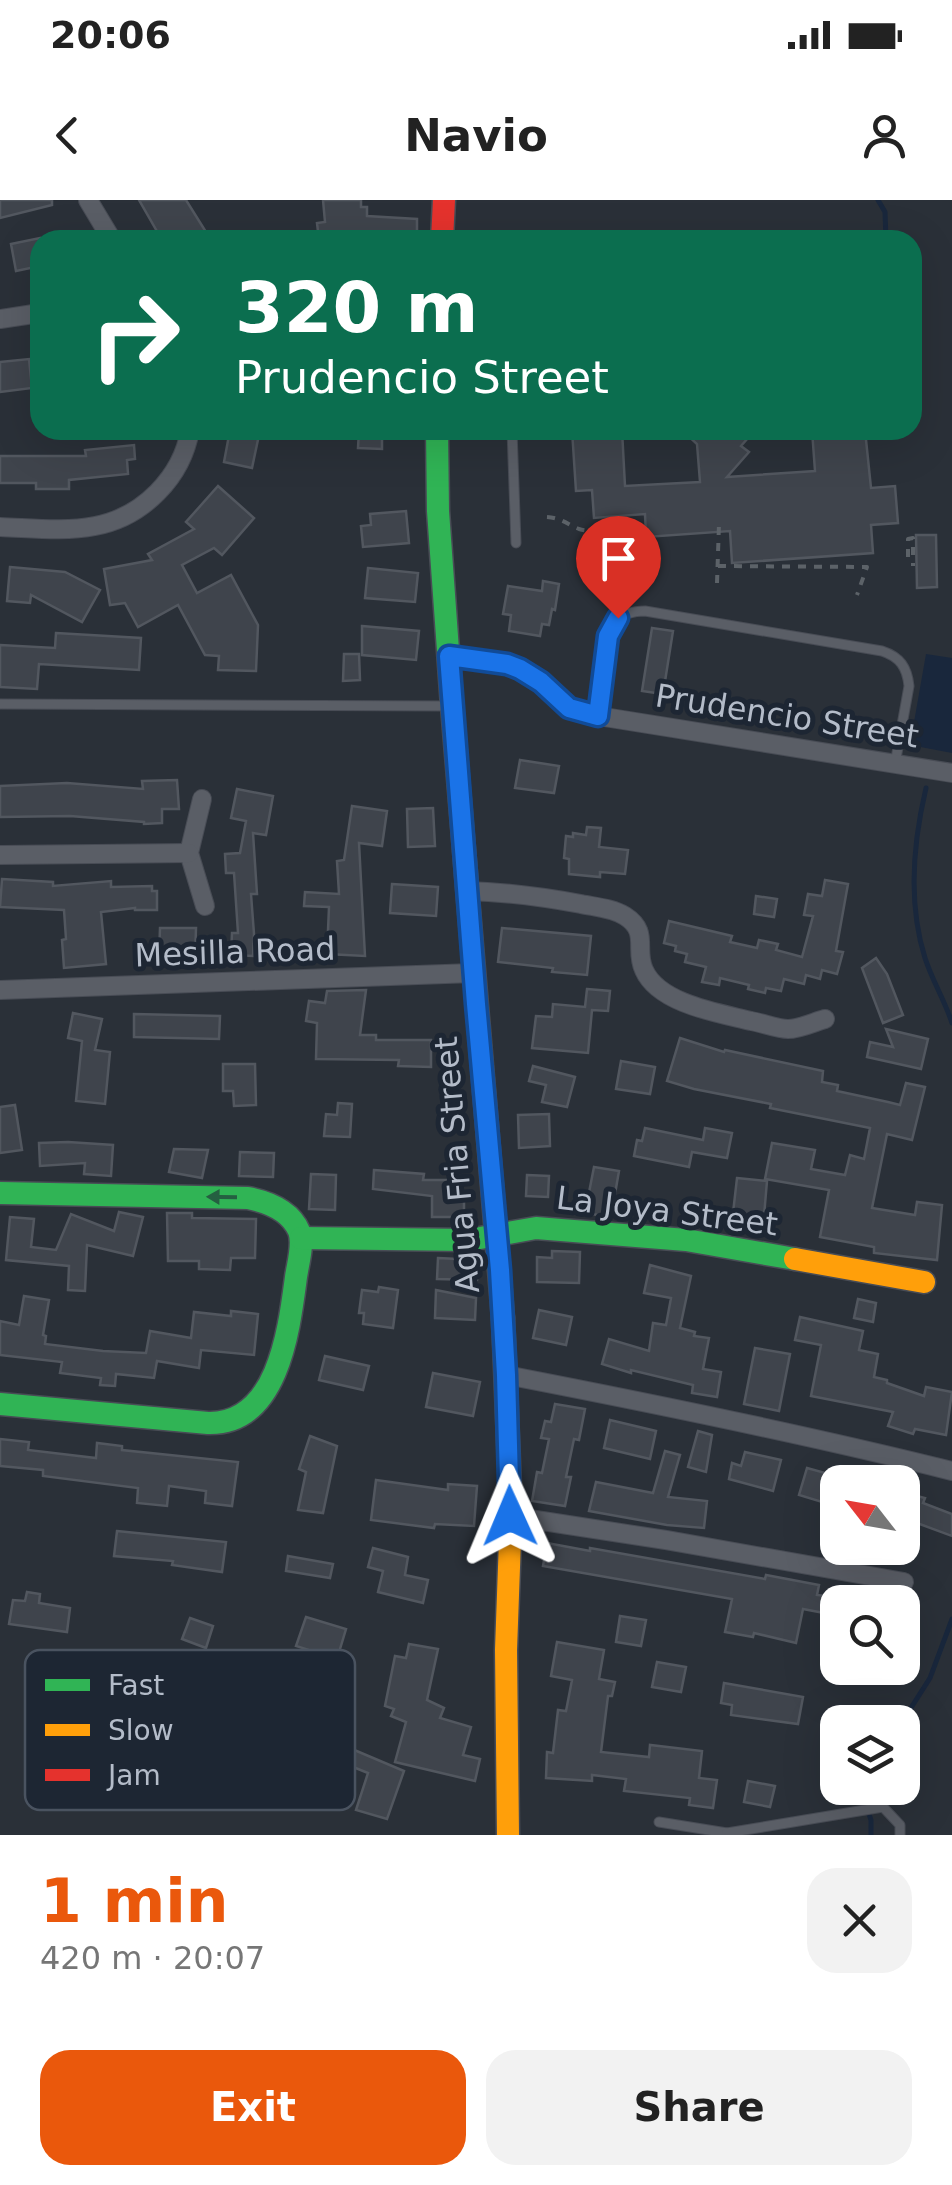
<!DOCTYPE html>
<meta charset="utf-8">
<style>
body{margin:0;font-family:"DejaVu Sans",sans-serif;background:#f2f2f2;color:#222;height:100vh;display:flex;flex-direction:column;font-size:38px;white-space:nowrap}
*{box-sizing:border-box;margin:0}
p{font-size:32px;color:#767676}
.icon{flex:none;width:55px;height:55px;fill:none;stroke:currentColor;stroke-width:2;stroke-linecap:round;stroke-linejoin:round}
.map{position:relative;height:1635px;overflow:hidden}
.panel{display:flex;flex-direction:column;background:#fff;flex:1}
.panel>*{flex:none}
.guide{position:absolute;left:30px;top:30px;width:892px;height:210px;border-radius:30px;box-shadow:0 10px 40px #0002;background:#0b6e4f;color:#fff;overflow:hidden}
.needle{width:65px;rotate:301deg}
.tools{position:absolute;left:820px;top:1265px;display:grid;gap:20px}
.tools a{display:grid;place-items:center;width:100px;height:100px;border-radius:20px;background:#fff;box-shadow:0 10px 40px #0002;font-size:50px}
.pin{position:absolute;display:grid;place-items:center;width:85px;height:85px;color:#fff;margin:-102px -42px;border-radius:50% 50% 50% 0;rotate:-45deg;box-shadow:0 0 10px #0007}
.pin .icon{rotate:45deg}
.me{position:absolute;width:110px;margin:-55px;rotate:359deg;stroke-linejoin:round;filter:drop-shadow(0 0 8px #0008)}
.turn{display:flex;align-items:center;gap:35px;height:210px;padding:0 40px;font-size:45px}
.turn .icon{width:130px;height:130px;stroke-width:2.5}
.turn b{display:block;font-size:70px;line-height:85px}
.round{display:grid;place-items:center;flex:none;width:105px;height:105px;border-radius:30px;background:#f2f2f2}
.overview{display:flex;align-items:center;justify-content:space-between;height:170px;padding:0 40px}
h1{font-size:60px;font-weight:800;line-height:75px;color:#ea580c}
.cta{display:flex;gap:20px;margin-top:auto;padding:20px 40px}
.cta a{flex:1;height:115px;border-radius:30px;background:#ea580c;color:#fff;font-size:40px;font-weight:800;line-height:115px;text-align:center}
.cta a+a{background:#f2f2f2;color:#222}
.status{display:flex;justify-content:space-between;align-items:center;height:70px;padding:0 50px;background:#fff;direction:ltr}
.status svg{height:28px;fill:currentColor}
header{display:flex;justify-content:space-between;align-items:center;height:130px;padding:0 40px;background:#fff;font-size:45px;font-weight:800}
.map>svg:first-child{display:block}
.water{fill:#19273c}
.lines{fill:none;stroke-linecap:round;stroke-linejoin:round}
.stream{stroke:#19273c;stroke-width:5}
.building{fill:#3f444c;stroke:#52575f;stroke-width:2.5}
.lane-casing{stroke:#484c55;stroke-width:11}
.street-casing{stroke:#484c55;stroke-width:20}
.fast-casing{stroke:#484c55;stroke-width:25}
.slow-casing{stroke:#484c55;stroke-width:25}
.jam-casing{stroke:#484c55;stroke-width:25}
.path{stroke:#5c6268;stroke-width:4;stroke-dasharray:8 8;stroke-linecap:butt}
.lane{stroke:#5a5e66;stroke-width:9}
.street{stroke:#5a5e66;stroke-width:18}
.fast{stroke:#30b455;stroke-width:22}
.slow{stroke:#ff9f0a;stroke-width:22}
.jam{stroke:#e5322d;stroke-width:22}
.oneway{fill:#255f41}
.route-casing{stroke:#114b97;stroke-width:25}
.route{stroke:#1a73e8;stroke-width:18}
.labels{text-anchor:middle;stroke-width:10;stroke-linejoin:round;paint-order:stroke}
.street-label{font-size:32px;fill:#b4bcc9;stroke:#1d2633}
.key{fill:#1d2633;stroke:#4a5360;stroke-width:2.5}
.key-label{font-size:28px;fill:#b4bcc9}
</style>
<div class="status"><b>20:06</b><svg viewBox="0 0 49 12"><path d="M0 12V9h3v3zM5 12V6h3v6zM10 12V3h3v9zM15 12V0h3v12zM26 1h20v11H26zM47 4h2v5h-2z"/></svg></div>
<header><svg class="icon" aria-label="back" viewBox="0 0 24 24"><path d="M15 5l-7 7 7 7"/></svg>Navio<svg class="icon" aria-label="person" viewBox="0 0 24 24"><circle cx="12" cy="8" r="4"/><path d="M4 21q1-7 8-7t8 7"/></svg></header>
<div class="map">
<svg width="952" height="1635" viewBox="0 0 952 1635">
<rect width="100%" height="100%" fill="#2a3038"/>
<polygon class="water" points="926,454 952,458 952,553 910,545"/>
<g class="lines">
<g class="stream">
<polyline points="878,0 885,12 886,40"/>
<path d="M926 588C913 643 908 704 925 758 932 780 945 801 952 823"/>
<polyline points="902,1522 930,1478 952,1419"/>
<polyline points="860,1588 871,1620 871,1635"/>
</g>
</g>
<g class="building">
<polygon points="0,0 52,0 52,5 0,18"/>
<polygon points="139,0 186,0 211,40 162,40"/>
<polygon points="323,0 361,0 361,7 367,7 367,16 417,19 417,40 319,40 317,23 325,22"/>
<polygon points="40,38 40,66 16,71 11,44"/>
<polygon points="29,159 32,188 0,192 0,162"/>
<polygon points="230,230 259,235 252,268 224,262"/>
<polygon points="359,230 382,230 382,249 358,248"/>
<polygon points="572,230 622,230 625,286 700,282 697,244 682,230 755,230 741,246 749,252 727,277 815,271 812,230 865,230 871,288 895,286 898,323 871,325 873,353 732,363 730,331 646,337 645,314 594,318 592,290 576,291"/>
<polygon points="134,245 135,259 127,260 128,274 69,280 69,289 36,289 36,283 0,283 0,256 86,256 85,250"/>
<polygon points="218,286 254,318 222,355 214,348 182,365 197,393 231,375 258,425 256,471 218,470 219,456 205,455 178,405 138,427 125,403 110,405 104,369 152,360 148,354 194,329 186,322"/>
<polygon points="406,311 409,343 363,347 361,326 371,325 370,314"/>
<polygon points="916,335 936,335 937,387 917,388"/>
<polygon points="10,367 65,372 100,390 82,422 31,395 30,403 7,401"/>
<polygon points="368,368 418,373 415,402 365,398"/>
<polygon points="543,381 559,384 555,410 552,409 549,425 542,424 540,436 509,431 511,415 503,414 508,386 542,391"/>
<polygon points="362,426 419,431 416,460 362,455"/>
<polygon points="652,428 673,431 663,494 642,491"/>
<polygon points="56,433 141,438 139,470 39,464 37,489 0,487 0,445 55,448"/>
<polygon points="344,454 359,454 360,480 343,481"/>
<polygon points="520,560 559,566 554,593 515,588"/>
<polygon points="177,580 179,609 162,609 162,623 144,624 144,622 70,616 0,617 0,586 67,583 143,589 142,581"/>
<polygon points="237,589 273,596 266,635 253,633 257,694 251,694 254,734 253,756 231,755 232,733 238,733 234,673 226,673 225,654 240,653 246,621 231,618"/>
<polygon points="352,606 387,611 382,646 359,643 365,756 327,754 329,707 304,706 305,692 339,694 337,661 344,660"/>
<polygon points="433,608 435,646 408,647 407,609"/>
<polygon points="587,627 601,628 599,647 628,650 625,674 600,672 600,677 569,674 569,659 564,658 566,636 573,637 573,633 586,635"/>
<polygon points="2,679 53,682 53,686 111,681 111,687 152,686 152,691 157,691 157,710 135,710 135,708 101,712 106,764 64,768 62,740 66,739 64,710 0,707"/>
<polygon points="825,680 848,684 836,751 843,752 837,774 822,770 820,779 806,775 804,784 784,779 781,791 766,788 765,793 748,789 749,785 720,778 719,785 702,782 706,767 685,762 687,754 675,751 676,746 664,743 669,721 732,736 730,742 757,748 759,740 778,744 776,750 802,757 813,716 804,715 808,694 822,696"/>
<polygon points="392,684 438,687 436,716 390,713"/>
<polygon points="756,696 777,699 774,717 754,714"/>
<polygon points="160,728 196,728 195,758 159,758"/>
<polygon points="502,728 591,736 587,775 552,772 553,768 498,762"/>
<polygon points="876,758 887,774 903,815 883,823 862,768"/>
<polygon points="587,789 610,791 608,811 592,810 588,853 532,848 536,816 552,817 553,804 585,807"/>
<polygon points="366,790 360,835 376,835 376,840 431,840 431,867 398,866 399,860 316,859 317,823 306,821 309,801 325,803 327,791"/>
<polygon points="73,813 102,819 95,850 110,852 105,904 76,901 82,841 68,838"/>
<polygon points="134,814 220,816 219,839 134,837"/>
<polygon points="886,829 928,839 921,869 867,857 870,842 893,847"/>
<polygon points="680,838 724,852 725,850 823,871 822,882 838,885 837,891 888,902 900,905 906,883 925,887 912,940 887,934 872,1008 915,1015 917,1002 942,1005 937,1060 874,1053 874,1047 820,1037 829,990 765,979 772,943 815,950 811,969 845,975 850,955 864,959 870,928 770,908 771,904 694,889 667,881"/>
<polygon points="621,861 655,867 650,894 616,889"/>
<polygon points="223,864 255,864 256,905 234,906 233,891 223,891"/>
<polygon points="533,866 575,877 567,907 542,902 546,885 529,881"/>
<polygon points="338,903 352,904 350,937 324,936 326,914 337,915"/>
<polygon points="15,905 22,950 0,953 0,907"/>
<polygon points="549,914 550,946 519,948 518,915"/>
<polygon points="645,928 703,940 705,928 732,933 727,958 692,952 689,967 634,956 637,940 642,941"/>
<polygon points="68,942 113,945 111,976 84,974 85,963 40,966 39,943"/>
<polygon points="174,949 208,950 202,978 169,972"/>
<polygon points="240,952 274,953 273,977 239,976"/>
<polygon points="594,967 619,971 611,1017 585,1013"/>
<polygon points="374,970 424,974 423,980 450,980 449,992 464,992 464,1017 432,1017 432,996 373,989"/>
<polygon points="311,974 336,975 335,1010 309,1009"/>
<polygon points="527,975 549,976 548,997 526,996"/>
<polygon points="737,978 767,981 764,1016 733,1013"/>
<polygon points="119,1012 143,1017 133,1056 87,1045 85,1091 68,1090 69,1066 6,1060 10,1017 34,1019 31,1047 56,1050 71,1014 114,1031"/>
<polygon points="167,1013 192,1013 192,1018 256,1019 255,1058 231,1058 230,1070 199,1069 199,1061 168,1061"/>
<polygon points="552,1051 580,1052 579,1083 537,1082 537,1057 552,1058"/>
<polygon points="438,1058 478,1060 477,1080 437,1079"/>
<polygon points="650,1065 691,1076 680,1128 695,1132 694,1136 709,1138 703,1169 721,1172 717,1197 692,1193 693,1185 631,1170 631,1173 602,1164 609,1139 649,1151 653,1123 666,1125 671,1098 644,1093"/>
<polygon points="379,1087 398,1090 393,1128 363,1124 364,1113 359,1113 362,1090 378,1092"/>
<polygon points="436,1090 476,1098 475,1120 435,1118"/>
<polygon points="24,1096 49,1100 43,1135 46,1136 45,1144 103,1151 146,1153 150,1131 191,1138 194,1112 231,1116 231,1111 258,1114 254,1155 201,1150 199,1168 157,1161 154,1178 116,1174 115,1186 100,1185 101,1178 60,1173 62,1162 0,1155 0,1121 19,1125"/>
<polygon points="858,1099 876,1103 873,1122 854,1118"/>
<polygon points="539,1110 572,1117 566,1145 533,1138"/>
<polygon points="800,1117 863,1131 859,1150 878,1154 874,1177 887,1180 887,1183 924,1196 926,1187 952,1192 946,1235 915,1229 913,1234 888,1226 893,1212 811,1196 821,1145 795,1140"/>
<polygon points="755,1148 790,1154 779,1211 744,1204"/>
<polygon points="325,1156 369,1166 363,1190 319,1180"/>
<polygon points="433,1173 480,1182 473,1216 426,1207"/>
<polygon points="555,1204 585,1209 579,1240 574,1239 566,1277 571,1277 565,1306 532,1301 537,1272 542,1273 549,1239 541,1238 545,1221 551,1222"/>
<polygon points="610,1220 656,1231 650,1259 604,1248"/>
<polygon points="698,1231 712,1235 706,1272 688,1267"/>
<polygon points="310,1236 337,1246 323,1313 298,1310 306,1272 299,1269"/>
<polygon points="0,1239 29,1242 28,1250 96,1258 97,1243 122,1246 122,1250 238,1262 232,1306 205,1303 206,1291 169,1286 167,1306 137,1303 138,1288 43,1276 43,1270 0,1266"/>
<polygon points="665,1251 680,1255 668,1297 707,1301 704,1328 667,1325 589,1311 596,1282 653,1293"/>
<polygon points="745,1252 781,1260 773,1291 729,1279 732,1263 741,1266"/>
<polygon points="807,1268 829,1274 828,1277 838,1279 838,1301 823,1297 822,1302 799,1295"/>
<polygon points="376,1280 448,1290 448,1284 477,1286 474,1326 435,1324 434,1328 371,1320"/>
<polygon points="902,1292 925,1298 923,1303 952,1314 952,1336 917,1323 914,1334 902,1331"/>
<polygon points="117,1331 226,1342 222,1372 172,1365 173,1361 114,1356"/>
<polygon points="547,1343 590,1351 590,1348 765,1379 766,1375 819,1385 817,1395 827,1396 824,1413 803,1409 796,1443 754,1433 753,1437 725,1432 732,1399 543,1366"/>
<polygon points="373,1348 408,1357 405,1375 428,1380 423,1403 378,1392 383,1371 368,1367"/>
<polygon points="288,1356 333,1364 330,1378 286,1371"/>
<polygon points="27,1392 40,1394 39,1403 70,1408 67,1432 9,1424 13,1400 25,1401"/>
<polygon points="620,1416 646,1420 641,1446 616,1442"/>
<polygon points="306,1417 346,1429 337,1459 296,1446"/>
<polygon points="190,1418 213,1426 206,1448 182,1439"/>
<polygon points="557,1442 604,1450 599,1479 615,1482 612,1496 608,1496 601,1552 649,1557 650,1545 702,1551 699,1578 717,1580 713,1608 689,1605 690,1598 624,1591 626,1579 592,1575 592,1581 546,1578 547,1552 553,1553 558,1510 566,1511 572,1480 551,1476"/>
<polygon points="409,1444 438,1449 427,1500 444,1508 440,1518 471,1527 463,1555 480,1559 475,1581 395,1562 406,1522 391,1516 394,1509 385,1506 395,1456 406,1458"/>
<polygon points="657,1462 686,1467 681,1492 652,1487"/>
<polygon points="724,1483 803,1497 798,1524 731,1515 732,1505 721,1503"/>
<polygon points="333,1541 404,1571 387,1619 356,1610 368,1573 326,1556"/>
<polygon points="748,1581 775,1586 770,1607 744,1602"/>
</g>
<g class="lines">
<g class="lane-casing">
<g id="lane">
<polyline points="512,230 516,343"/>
<polyline points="0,504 449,506"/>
<path d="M598 516C600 492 600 438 616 421 624 413 634 411 645 411L882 451C900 457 907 467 909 486L895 564"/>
<polyline points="659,1622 727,1633"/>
<polyline points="727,1635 727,1633 883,1607 900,1625 900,1635"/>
</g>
</g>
<g class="street-casing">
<g id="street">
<polyline points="88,0 112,40"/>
<polyline points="0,119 40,113"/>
<path d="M0 327C31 328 65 332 95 326 143 317 182 277 190 230"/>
<polyline points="449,456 507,464 520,469 541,482 569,508 598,516 952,573"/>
<polyline points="202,599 189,653 205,706"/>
<polyline points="0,655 189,653"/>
<path d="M467 691C506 692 543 697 581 704 595 707 612 708 625 716 650 732 634 749 644 770 659 804 719 813 751 821 763 823 777 829 788 829 800 829 814 822 825 819"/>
<polyline points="0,790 473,773"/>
<path d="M506 1175C656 1204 804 1234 952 1271"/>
<polyline points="510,1316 666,1340 904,1382"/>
</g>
</g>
<g class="fast-casing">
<g id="fast">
<polyline points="437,230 438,311 452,506 503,1118"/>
<path d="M0 993 248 998C268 1002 290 1010 299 1031 304 1044 298 1063 296 1077 289 1130 278 1225 208 1223L0 1204"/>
<polyline points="301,1038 469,1040 536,1028 686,1040 795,1059"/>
</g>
</g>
<g class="slow-casing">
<g id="slow">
<polyline points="795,1059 924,1082"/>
<polyline points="503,1118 511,1312 506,1450 508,1635"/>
</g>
</g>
<g class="jam-casing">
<polyline id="jam" points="442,40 444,0"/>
</g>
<g class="path">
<path d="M547 317C561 318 567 324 579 329 592 333 609 328 623 327L626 330 625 351"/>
<polyline points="626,330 646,329"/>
<polyline points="908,357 908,339 913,338 913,366"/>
<polyline points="718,366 867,367 857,395"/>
<polyline points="717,383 719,324"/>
</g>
<use href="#lane" class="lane"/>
<use href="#street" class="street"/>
<use href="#fast" class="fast"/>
<use href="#slow" class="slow"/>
<use href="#jam" class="jam"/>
</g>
<defs><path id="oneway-solid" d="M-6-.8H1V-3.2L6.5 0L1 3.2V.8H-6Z" transform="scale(2.5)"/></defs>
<use class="oneway" href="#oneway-solid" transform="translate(222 997) rotate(-179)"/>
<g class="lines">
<g class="route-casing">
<polyline id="route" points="510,1316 506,1175 500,1070 476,804 449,456 507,464 520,469 541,482 569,508 598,516 608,436 618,418"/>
</g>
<use href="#route" class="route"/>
</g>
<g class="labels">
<g class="street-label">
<text transform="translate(787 516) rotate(9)" y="11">Prudencio Street</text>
<text transform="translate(235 752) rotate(-2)" y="11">Mesilla Road</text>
<text transform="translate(457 965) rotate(-95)" y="11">Agua Fria Street</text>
<text transform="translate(667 1011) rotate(7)" y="11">La Joya Street</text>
</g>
</g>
<rect x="25" y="1450" width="330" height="160" rx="15" class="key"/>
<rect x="45" y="1479" width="45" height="12" fill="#30b455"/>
<rect x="45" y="1524" width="45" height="12" fill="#ff9f0a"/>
<rect x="45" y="1569" width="45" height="12" fill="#e5322d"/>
<g class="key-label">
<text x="108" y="1495">Fast</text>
<text x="108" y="1540">Slow</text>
<text x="108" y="1585">Jam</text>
</g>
</svg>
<div class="tools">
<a><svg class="needle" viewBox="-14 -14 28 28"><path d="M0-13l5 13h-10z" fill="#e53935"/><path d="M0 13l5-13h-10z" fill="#767676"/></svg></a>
<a><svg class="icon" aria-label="search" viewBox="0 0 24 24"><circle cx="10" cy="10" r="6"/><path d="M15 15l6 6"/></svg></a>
<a><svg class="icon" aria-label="layers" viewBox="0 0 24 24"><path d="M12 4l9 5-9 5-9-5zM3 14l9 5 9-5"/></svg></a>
</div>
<div class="pin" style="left:618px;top:418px;background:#d93025"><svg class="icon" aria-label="arrive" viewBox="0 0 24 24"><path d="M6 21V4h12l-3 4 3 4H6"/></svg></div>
<svg class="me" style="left:510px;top:1316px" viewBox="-20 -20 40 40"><path d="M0-17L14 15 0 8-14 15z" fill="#1a73e8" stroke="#fff" stroke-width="4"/></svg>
<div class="guide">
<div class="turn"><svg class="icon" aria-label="right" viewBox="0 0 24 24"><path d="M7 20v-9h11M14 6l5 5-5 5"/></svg><div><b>320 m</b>Prudencio Street</div></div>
</div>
</div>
<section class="panel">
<div class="overview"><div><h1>1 min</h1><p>420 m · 20:07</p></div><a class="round"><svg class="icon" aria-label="close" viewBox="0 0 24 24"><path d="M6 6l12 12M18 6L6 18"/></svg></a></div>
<div class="cta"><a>Exit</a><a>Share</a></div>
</section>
